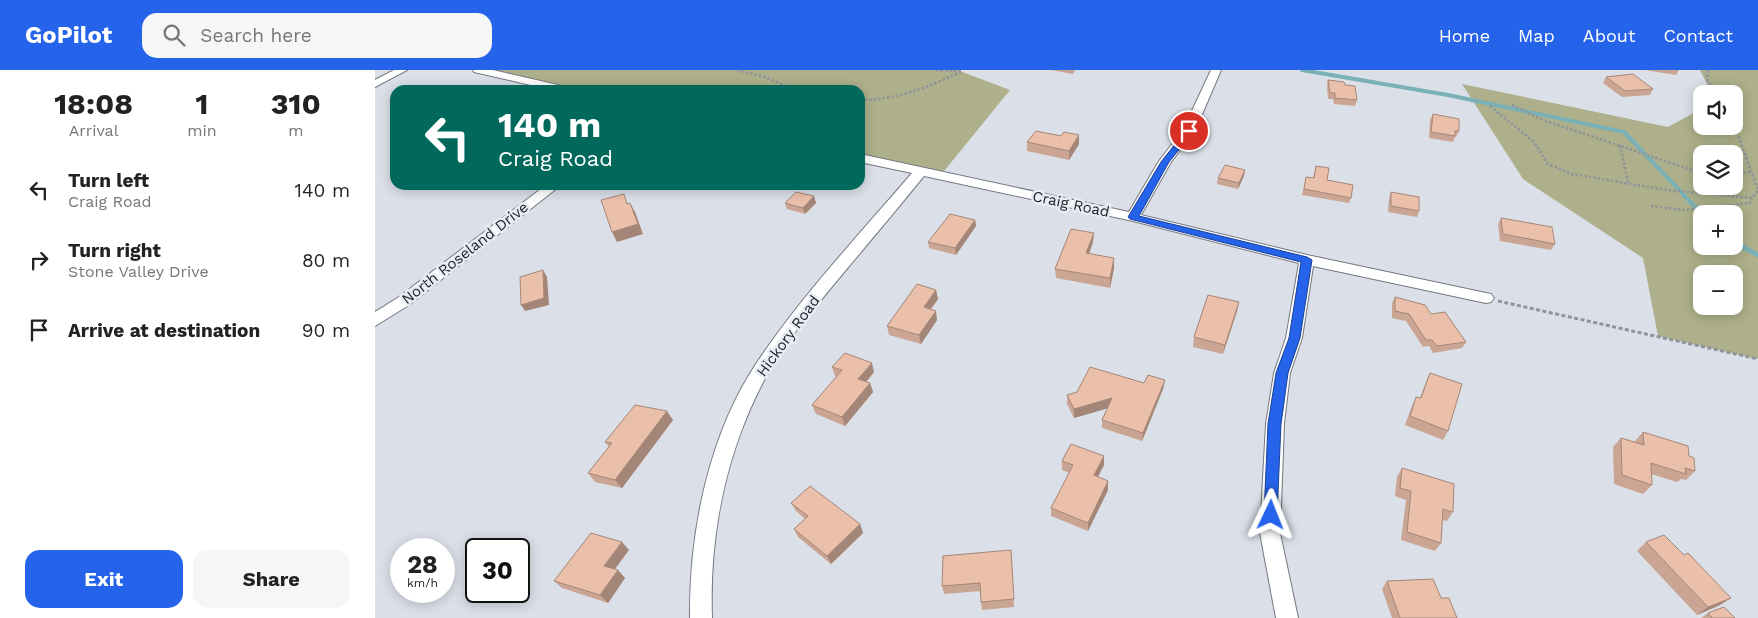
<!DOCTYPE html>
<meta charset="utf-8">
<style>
body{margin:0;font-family:"Work Sans",sans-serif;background:#f6f6f6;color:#222;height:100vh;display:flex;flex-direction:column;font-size:19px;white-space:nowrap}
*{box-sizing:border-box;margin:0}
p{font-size:16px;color:#767676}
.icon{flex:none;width:28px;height:28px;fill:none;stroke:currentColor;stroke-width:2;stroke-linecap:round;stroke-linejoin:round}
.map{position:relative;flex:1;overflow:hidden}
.details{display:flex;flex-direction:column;background:#fff;width:375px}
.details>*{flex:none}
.hud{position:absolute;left:15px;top:15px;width:475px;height:105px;border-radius:15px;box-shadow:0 2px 12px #0003;background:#00695c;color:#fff;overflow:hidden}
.buttons{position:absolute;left:1318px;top:15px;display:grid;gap:10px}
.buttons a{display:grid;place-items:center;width:50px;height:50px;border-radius:10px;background:#fff;box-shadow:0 2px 12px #0003;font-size:25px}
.speed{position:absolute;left:15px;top:468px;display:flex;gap:10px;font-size:25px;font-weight:700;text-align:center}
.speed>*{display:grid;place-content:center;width:65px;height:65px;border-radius:50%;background:#fff;box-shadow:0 2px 12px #0003;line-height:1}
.speed small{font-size:12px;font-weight:400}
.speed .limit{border:2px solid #111;border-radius:8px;background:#fff;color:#111}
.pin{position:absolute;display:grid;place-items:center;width:42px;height:42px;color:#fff;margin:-21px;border:2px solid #fff;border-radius:50%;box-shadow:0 1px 5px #0007}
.me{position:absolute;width:55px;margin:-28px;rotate:2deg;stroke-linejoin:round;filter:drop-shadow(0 0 4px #0008)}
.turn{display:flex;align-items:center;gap:18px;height:105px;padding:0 25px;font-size:22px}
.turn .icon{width:65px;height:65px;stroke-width:2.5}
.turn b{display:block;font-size:35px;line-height:42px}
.eta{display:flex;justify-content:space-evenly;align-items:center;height:85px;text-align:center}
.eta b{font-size:30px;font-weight:700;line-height:35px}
.cta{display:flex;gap:10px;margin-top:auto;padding:10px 25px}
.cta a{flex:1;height:58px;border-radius:15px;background:#2563eb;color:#fff;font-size:20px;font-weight:700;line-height:58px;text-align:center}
.cta a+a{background:#f6f6f6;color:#222}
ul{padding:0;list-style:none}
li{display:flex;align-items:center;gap:15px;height:70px;padding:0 25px}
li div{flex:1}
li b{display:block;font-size:19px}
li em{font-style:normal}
header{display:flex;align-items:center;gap:30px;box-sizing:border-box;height:70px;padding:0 25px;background:#2563eb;color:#fff}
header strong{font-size:24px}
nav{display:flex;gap:28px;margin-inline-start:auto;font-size:18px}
.search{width:350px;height:45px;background:#f6f6f6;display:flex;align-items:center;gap:12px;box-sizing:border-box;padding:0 18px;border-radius:15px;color:#767676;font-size:19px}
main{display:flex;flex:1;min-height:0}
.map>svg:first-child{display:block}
.green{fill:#adb08a;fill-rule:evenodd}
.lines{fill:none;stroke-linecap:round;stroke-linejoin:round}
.stream-far1{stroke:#7ab1b6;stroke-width:4}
.stream{stroke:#7ab1b6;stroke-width:5}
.minor-casing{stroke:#747880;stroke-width:2}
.path-far1{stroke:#90949a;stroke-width:2.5;stroke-dasharray:2.5 2;stroke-linecap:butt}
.path{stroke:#90949a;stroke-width:3;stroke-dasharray:4 2.5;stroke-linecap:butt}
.minor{fill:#fff;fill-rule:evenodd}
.wall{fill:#caa593}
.shaded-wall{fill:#a48678}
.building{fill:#ebc0ab;stroke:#a48678}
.route{fill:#2563eb;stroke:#184099}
.labels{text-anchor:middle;stroke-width:5;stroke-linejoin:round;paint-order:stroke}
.street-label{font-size:15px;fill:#222427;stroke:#e7ecf5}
</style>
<header>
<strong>GoPilot</strong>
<div class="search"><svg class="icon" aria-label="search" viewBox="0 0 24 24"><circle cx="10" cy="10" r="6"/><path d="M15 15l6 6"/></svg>Search here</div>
<nav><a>Home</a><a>Map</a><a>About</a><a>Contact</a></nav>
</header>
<main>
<section class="details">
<div class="eta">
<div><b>18:08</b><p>Arrival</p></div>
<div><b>1</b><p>min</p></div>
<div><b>310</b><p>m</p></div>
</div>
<ul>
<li><svg class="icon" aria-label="left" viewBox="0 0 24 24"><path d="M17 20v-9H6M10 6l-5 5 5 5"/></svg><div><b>Turn left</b><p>Craig Road</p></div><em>140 m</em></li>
<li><svg class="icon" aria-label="right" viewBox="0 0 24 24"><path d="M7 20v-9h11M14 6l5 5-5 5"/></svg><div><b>Turn right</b><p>Stone Valley Drive</p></div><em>80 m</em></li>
<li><svg class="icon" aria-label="arrive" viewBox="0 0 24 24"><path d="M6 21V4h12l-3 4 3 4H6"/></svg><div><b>Arrive at destination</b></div><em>90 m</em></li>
</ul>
<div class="cta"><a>Exit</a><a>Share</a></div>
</section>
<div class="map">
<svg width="1383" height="548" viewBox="0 0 1383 548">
<rect width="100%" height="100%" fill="#dadfe8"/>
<g class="green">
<polygon points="102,0 582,0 635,20 565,106 485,88 485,20 190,20"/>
<path d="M1325 0H1383V289L1283 266 1268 188 1148 109 1087 14 1293 57 1326 39V56H1359V24H1337ZM1326 84H1359V116H1326ZM1326 144H1359V176H1326ZM1326 204H1359V236H1326Z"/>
</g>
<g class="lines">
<polyline class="stream-far1" points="927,0 1073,25 1249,62 1326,143"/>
<g class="stream">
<polyline points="1325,142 1327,144"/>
<polyline points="1359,172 1383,185"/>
</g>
<g class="minor-casing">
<g id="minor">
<polygon points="19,0 32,0 0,17 0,10"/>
<polygon points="98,0 118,0 196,18 198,20 177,20 99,2"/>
<path d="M836 0H846L820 61 796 92 766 145 932 185 1111 223 1116 224 1119 228 1116 232 1111 233 938 196 927 268 915 303 909 354 905 463 923 548H901L885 463 891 354 899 303 911 268 924 193 758 151 549 106C518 144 486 182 455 219 434 245 410 272 394 301 352 377 334 462 337 548H315C314 462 334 363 383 291 428 224 485 164 537 103L485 92V84L754 142 784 91 808 60Z"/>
<polygon points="171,115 186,115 34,235 0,256 0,242 24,227"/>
</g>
</g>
<g class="path-far1">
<polyline points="362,0 390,7 420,20"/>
<polyline points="1333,0 1332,10 1344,24"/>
<path d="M485 30C521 30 555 17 587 1L560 0"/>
<polyline points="1137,35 1168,50 1326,103"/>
<polyline points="1115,36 1159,72 1173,94 1197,104 1291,120 1377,128 1383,120 1359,54"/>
<polyline points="1245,75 1253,112"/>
<polyline points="1359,104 1377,102"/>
<polyline points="1276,136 1308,140 1375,133 1377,128"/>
</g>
<polyline class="path" points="1123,231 1383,289"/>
<use href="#minor" class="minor"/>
</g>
<g class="wall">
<polygon points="676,0 700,0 698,4"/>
<polygon points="1270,0 1304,0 1301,5"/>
<polygon points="1231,7 1278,19 1275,25 1247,27 1228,13"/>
<polygon points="953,10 970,15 982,30 980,36 959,34 958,29 953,29 952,16"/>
<polygon points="1058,44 1084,61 1081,67 1080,67 1078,72 1054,68 1055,50"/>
<polygon points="704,65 704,74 694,90 652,81 652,72 686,66"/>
<polygon points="941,96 952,110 976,128 974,133 927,125 931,107 938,108"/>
<polygon points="870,100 869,106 863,119 842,114 843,108"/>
<polygon points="1016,122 1044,141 1042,147 1013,142 1014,129"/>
<polygon points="439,126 441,133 430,144 412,139 410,133"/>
<polygon points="1126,148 1180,174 1176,180 1125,171 1123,154"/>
<polygon points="600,150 601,156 581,185 554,178 553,172"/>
<polygon points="718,172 714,184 739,188 739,198 735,218 681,208 680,199"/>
<polygon points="561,220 563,229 556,239 562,250 546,274 514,265 512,256"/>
<polygon points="1020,227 1056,244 1091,272 1087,278 1058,283 1054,276 1048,277 1031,251 1017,248 1017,233"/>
<polygon points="864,232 862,241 848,284 818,277 819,267"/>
<polygon points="457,297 499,302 491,312 495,313 498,322 470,356 441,344 437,335 462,307 460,306"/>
<polygon points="1055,303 1073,361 1068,370 1030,355 1037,336 1041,327 1045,328 1051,312"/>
<polygon points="790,310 788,319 767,371 727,358 727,350 733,338 699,348 692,334 692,325"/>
<polygon points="298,350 247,418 220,412 213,403 234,377 230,372"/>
<polygon points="1268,362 1314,386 1320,401 1311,410 1306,409 1302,412 1276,404 1277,415 1268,424 1239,414 1238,377 1246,368 1260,373 1260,371"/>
<polygon points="729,386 729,395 723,407 733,411 733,420 713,461 676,446 676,438 695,403 687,400 687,391"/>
<polygon points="1027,398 1078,442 1072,451 1067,450 1066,473 1060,481 1026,470 1031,430 1020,426 1022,407"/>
<polygon points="416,433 485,454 488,463 456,494 423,467 419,459 430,449 421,441"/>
<polygon points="1271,472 1309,485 1345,535 1322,545 1262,481"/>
<polygon points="254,480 240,499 250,508 233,533 187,518 179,511"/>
<polygon points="636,480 639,537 607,540 606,532 606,521 569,524 567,516"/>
<polygon points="1012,511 1066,528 1082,548 1017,548 1007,519"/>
<polygon points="1333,543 1360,548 1326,548"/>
</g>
<g class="shaded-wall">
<polygon points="704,65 704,74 694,90 694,81"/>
<polygon points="870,100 869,106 863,119 864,113"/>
<polygon points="439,126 441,133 430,144 428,138"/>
<polygon points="255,133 260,142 268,164 242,172 237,162"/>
<polygon points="600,150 601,156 581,185 580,178"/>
<polygon points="719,163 718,172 711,192 711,183"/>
<polygon points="739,188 739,198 735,218 735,208"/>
<polygon points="168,200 172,207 174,235 150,241 146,235"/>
<polygon points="561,220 563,229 550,247 549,237"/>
<polygon points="864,232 862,241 848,284 850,275"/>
<polygon points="561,241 562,250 546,274 544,265"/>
<polygon points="497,293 499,302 486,318 483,309"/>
<polygon points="790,310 788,319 767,371 768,363"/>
<polygon points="495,313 498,322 470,356 467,347"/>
<polygon points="737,328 737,337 699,348 699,339"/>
<polygon points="292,341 298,350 247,418 240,410"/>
<polygon points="729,386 729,395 719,414 719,405"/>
<polygon points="733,411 733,420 713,461 713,453"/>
<polygon points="485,454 488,463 456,494 452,486"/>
<polygon points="247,472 254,480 236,504 229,496"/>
<polygon points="243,500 250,508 233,533 225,525"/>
<polygon points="1356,528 1345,535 1322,545 1333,537"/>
</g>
<g class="building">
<polygon points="1258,4 1278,19 1250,21 1231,7"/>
<polygon points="953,10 969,12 970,15 980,16 982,30 960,28 960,23 955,23"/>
<polygon points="1058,44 1084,49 1084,61 1080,61 1080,66 1056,62"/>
<polygon points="661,61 686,66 689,62 704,65 694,81 652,72"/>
<polygon points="850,95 870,100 864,113 843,108"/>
<polygon points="941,96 954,98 952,110 978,115 976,128 929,119 931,107 939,108"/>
<polygon points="421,122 439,126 428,138 410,133"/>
<polygon points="1016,122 1044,127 1044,141 1016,136"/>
<polygon points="249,124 252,134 255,133 263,154 237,162 226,130"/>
<polygon points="575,144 600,150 580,178 553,172"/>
<polygon points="1126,148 1177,157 1180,174 1128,164"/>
<polygon points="696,159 719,163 711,183 739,188 735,208 680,199"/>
<polygon points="168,200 169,228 146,235 145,207"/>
<polygon points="542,214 561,220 549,237 561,241 544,265 512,256"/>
<polygon points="833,225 864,232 850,275 819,267"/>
<polygon points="1020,227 1050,235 1056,244 1070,242 1091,272 1062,276 1057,270 1051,270 1034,244 1020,241"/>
<polygon points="470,283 497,293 483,309 495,313 467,347 437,335 467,300 457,297"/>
<polygon points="715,297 769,313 773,305 790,310 768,363 727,350 737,328 699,339 692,325 702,322"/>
<polygon points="1055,303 1087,314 1073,361 1035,346 1041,327 1046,328"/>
<polygon points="260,335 292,341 240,410 213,403 237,373 230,372"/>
<polygon points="1268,362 1313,376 1314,386 1319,388 1320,401 1310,398 1311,404 1276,393 1277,415 1247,405 1246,368 1269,375"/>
<polygon points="696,374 729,386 719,405 733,411 713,453 676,438 698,395 687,391"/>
<polygon points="1027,398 1079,414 1078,442 1068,439 1066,473 1032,462 1036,421 1025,418"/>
<polygon points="435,416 485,454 452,486 419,459 433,446 416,433"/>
<polygon points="216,463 247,472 229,496 243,500 225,525 179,511"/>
<polygon points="1289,465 1309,485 1313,483 1356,528 1333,537 1271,472"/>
<polygon points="636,480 639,529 606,532 605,513 567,516 568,486"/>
<polygon points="1058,509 1066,528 1074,528 1082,548 1025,548 1012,511"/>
<polygon points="1349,537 1360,548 1337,548 1333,543"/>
</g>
<polygon class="route" points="812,59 819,61 794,92 764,146 932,187 937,190 925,268 913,303 906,354 902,445 900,450 896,451 891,450 889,445 893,354 901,303 914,268 926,192 755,149 753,147 786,92"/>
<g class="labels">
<g class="street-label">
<text transform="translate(696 134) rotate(12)" y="5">Craig Road</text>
<text transform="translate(90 183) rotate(-38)" y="5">North Roseland Drive</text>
<text transform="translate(413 266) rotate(-54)" y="5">Hickory Road</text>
</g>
</g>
</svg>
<div class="buttons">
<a><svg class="icon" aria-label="sound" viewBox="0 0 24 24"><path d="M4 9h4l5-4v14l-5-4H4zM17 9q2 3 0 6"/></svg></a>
<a><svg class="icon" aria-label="layers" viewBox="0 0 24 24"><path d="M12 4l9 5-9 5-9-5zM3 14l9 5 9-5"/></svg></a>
<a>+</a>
<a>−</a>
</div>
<div class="speed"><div>28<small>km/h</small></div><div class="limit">30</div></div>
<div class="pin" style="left:814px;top:61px;background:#d93025"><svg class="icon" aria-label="arrive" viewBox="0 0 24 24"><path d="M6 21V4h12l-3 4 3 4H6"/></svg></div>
<svg class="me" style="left:896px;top:445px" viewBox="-20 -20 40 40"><path d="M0-17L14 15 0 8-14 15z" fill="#2563eb" stroke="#fff" stroke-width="4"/></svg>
<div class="hud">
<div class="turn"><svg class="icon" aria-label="left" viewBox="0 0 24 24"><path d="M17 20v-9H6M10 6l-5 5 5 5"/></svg><div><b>140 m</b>Craig Road</div></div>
</div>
</div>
</main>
